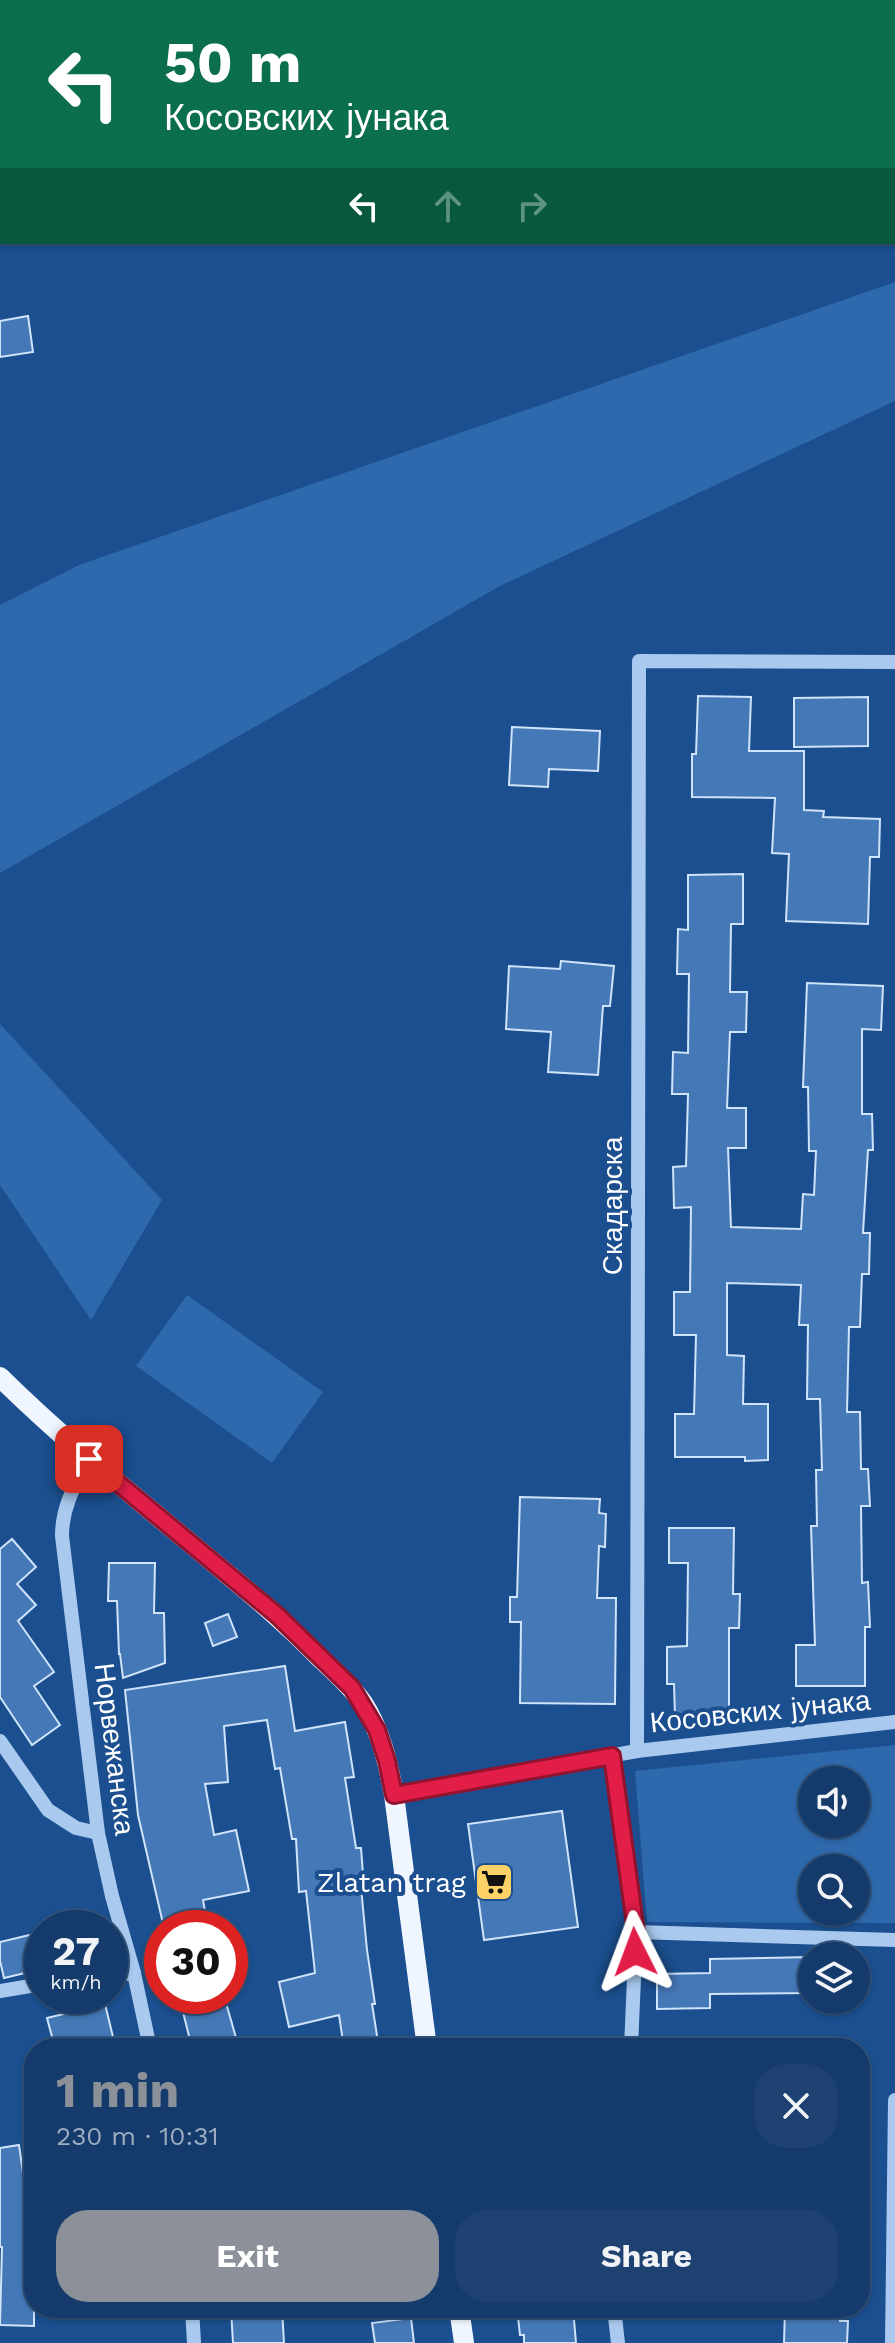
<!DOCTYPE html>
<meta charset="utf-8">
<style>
body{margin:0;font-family:"Work Sans",sans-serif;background:#1d4271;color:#f1f3f6;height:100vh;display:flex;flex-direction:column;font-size:30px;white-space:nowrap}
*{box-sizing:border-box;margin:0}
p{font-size:26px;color:#9dadc1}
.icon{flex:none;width:44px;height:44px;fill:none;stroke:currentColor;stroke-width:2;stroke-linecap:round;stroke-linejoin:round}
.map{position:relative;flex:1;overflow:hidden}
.sheet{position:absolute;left:24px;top:2038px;width:846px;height:280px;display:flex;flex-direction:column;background:#143b6b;border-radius:32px;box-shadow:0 2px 6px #0004,0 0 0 2px #33557e}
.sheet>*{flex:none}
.banner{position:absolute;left:0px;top:0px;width:896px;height:244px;box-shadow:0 2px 6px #0004,0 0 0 2px #33557e;background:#0b6e4f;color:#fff;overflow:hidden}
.buttons{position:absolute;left:798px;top:1766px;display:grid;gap:16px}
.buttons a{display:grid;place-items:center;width:72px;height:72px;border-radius:50%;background:#143b6b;box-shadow:0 2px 6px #0004,0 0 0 2px #33557e;font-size:40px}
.speed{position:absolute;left:24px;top:1910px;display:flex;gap:16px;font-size:40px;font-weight:700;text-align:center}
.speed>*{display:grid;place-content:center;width:104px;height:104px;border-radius:50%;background:#143b6b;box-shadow:0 2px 6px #0004,0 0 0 2px #33557e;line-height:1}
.speed small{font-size:20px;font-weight:400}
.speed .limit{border:12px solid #d22;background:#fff;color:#111}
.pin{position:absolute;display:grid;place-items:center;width:68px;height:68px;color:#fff;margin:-34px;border-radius:16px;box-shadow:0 4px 12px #0006}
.me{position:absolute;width:88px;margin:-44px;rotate:357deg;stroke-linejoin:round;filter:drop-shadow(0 0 6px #0008)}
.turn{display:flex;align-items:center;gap:28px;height:168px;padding:0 32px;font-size:36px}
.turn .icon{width:104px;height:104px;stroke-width:2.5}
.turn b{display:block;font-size:56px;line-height:68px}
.lanes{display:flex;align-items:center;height:76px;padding:0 32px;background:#0003;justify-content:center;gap:40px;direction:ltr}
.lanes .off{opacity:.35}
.round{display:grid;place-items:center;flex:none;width:84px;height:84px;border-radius:32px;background:#1d4271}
.overview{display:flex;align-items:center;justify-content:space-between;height:136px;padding:0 32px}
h1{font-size:48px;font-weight:700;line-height:60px;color:#8c9099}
.cta{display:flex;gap:16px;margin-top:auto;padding:16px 32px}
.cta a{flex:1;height:92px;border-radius:32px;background:#8c9099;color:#fff;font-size:32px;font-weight:700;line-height:92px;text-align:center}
.cta a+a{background:#1d4271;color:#f1f3f6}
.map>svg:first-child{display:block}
.green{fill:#2e69ad;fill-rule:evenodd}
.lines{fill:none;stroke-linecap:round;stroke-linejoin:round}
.stream{stroke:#9cc4f0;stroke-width:8}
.building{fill:#4478b7;stroke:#cfe3fa;stroke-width:2}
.minor{stroke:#a9c9ee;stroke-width:14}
.major{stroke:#f0f6ff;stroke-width:20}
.route-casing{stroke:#92132f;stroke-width:20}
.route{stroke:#e11d48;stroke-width:14}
.labels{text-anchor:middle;stroke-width:8;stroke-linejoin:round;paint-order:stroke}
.street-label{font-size:28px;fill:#fff;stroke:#1b4f8f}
.poi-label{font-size:28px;fill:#fff;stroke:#1b4f8f;text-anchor:end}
</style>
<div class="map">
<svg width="895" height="2343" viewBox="0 0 895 2343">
<rect width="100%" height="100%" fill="#1b4f8f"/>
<g class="green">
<polygon points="895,282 895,401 500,586 0,873 0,605 79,565"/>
<polygon points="0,1024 162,1200 91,1320 0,1185"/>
<polygon points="187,1295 323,1392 272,1463 136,1366"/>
<path d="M895 1745V1923L647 1922 635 1771ZM856 1780V1824H812V1780ZM856 1868V1912H812V1868Z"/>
</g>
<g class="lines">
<g class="stream">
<polyline points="0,117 2,117"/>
<polyline points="894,128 895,128"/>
</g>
</g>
<g class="building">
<polygon points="28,316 33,352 0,357 0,321"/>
<polygon points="698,696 751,697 749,751 804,751 804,810 824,811 823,817 880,819 879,857 870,857 868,924 786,921 789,854 772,853 775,798 692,797 692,754 696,754"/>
<polygon points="868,697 868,746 794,747 794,698"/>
<polygon points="512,727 600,731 598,771 549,769 548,787 509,785"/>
<polygon points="743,874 743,924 731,924 730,992 747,992 746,1032 730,1032 727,1108 746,1108 746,1148 728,1148 731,1227 801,1229 803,1194 814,1195 816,1151 809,1151 808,1087 803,1087 807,983 883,986 881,1030 862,1029 862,1114 872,1114 873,1150 868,1150 863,1233 870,1233 869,1274 862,1274 860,1327 849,1327 847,1412 860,1412 861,1469 868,1469 870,1506 861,1506 862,1583 868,1582 870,1627 865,1627 865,1686 796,1686 796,1645 815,1645 811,1526 817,1526 816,1470 822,1470 820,1399 807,1399 808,1325 799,1325 801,1285 727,1283 727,1355 744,1356 743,1404 768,1404 768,1460 745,1461 745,1457 675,1457 675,1414 694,1414 696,1335 674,1335 674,1292 690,1292 691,1207 674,1208 673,1167 686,1166 688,1094 672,1094 673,1052 688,1053 689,974 677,974 678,929 688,930 688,875"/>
<polygon points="561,961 614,966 610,1006 603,1006 598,1075 548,1072 551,1032 506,1029 509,966 560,969"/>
<polygon points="520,1497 600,1499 599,1513 606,1514 605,1547 599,1546 597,1598 616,1598 615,1704 520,1703 521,1622 510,1622 510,1597 517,1597"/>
<polygon points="669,1528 734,1528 733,1594 740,1594 739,1628 729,1628 729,1716 675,1717 674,1684 667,1684 667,1647 687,1646 688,1563 669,1563"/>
<polygon points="12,1539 36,1567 17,1584 36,1605 18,1621 54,1672 34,1686 60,1725 32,1745 0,1697 0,1549"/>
<polygon points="109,1563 155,1563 154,1613 164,1613 165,1663 123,1678 120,1654 119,1654 117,1601 108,1601"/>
<polygon points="228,1614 237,1637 213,1646 205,1623"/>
<polygon points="285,1666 295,1731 345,1722 354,1777 345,1778 356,1848 361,1848 364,1887 361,1887 367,1950 375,2004 372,2004 379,2048 344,2048 339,2015 289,2027 279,1982 315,1973 306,1891 299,1892 296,1839 292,1839 280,1768 275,1769 267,1720 224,1726 228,1782 205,1784 214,1835 236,1830 249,1891 203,1900 208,1928 164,1928 138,1815 125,1690"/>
<polygon points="562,1811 578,1927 484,1940 468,1824"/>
<polygon points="42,1932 42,1969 4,1978 0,1961 0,1942"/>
<polygon points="812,1957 812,1993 710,1994 710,2008 657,2009 657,1974 710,1973 710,1959"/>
<polygon points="179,1996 224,1996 239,2048 192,2048"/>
<polygon points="105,2004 114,2041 84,2048 55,2048 47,2018"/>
<polygon points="19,2145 24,2180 34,2179 34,2326 0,2325 2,2247 0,2247 0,2148"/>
<polygon points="251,2308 282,2308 284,2343 233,2343 231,2309"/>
<polygon points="517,2308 573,2308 576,2343 524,2343 524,2335 520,2335"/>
<polygon points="785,2308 841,2308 840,2321 848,2321 847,2343 784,2343"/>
<polygon points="411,2318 414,2343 375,2343 372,2323"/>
</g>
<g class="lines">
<g class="minor">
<path d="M89 1459C75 1485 62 1506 62 1536L98 1833 112 1896 134 1973 150 2048"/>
<polyline points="0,1741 48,1810 76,1828 98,1833"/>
<polyline points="637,1751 639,661 895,662"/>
<polyline points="612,1756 636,1932"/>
<polyline points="394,1795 637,1751 895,1722"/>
<polyline points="110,1976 134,1973"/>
<polyline points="0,1991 42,1984"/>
<polyline points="631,2048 636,1932 895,1940"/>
<polyline points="192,2308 194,2343"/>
<polyline points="614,2308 618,2343"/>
<polyline points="892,2343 895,2100"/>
</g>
<g class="major">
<path d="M0 1377C71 1447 150 1509 226 1573 259 1600 291 1628 321 1659 336 1673 351 1686 363 1703 381 1731 388 1763 394 1795L427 2048"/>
<polyline points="459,2308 464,2343"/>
</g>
</g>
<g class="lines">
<g class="route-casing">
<polyline id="route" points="89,1459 278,1616 352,1688 377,1730 387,1761 394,1795 612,1756 636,1932 635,1952"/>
</g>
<use href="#route" class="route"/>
</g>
<defs>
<g id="supermarket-square" transform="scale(2)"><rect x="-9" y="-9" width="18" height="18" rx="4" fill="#ffd166" stroke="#1b4f8f"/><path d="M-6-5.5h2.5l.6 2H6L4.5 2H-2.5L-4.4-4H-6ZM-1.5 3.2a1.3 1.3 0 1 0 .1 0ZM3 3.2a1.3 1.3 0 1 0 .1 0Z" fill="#111"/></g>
</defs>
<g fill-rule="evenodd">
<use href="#supermarket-square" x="494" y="1882"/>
</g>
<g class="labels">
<g class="street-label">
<text transform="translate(612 1206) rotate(-90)" y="10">Скадарска</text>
<text transform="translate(760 1711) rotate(-6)" y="10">Косовских јунака</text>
<text transform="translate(115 1749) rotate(83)" y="10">Норвежанска</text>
</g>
<g class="poi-label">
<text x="466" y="1892">Zlatan trag</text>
</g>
</g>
</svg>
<div class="buttons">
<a><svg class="icon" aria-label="sound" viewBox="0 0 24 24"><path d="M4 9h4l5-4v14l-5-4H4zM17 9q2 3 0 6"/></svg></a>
<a><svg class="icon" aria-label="search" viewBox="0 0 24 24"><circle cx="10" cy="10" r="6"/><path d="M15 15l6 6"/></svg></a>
<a><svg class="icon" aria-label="layers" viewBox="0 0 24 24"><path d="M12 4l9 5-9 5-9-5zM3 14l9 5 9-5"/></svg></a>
</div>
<div class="speed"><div>27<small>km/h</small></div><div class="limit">30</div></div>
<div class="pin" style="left:89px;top:1459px;background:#d93025"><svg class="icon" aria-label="arrive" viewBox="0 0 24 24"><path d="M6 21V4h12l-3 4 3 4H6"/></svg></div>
<svg class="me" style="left:635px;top:1952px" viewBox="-20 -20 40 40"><path d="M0-17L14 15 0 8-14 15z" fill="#e11d48" stroke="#fff" stroke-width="4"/></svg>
<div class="banner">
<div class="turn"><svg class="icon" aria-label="left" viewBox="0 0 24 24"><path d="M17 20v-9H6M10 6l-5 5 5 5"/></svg><div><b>50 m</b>Косовских јунака</div></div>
<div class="lanes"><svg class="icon" aria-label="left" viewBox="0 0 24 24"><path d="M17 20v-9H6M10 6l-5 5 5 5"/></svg><svg class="icon off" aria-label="ahead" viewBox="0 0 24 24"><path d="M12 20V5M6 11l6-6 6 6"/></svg><svg class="icon off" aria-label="right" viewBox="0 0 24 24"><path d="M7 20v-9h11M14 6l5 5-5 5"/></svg></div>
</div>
<section class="sheet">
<div class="overview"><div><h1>1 min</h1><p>230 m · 10:31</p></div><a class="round"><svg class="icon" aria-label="close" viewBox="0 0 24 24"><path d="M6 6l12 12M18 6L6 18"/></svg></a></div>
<div class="cta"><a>Exit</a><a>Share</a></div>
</section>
</div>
